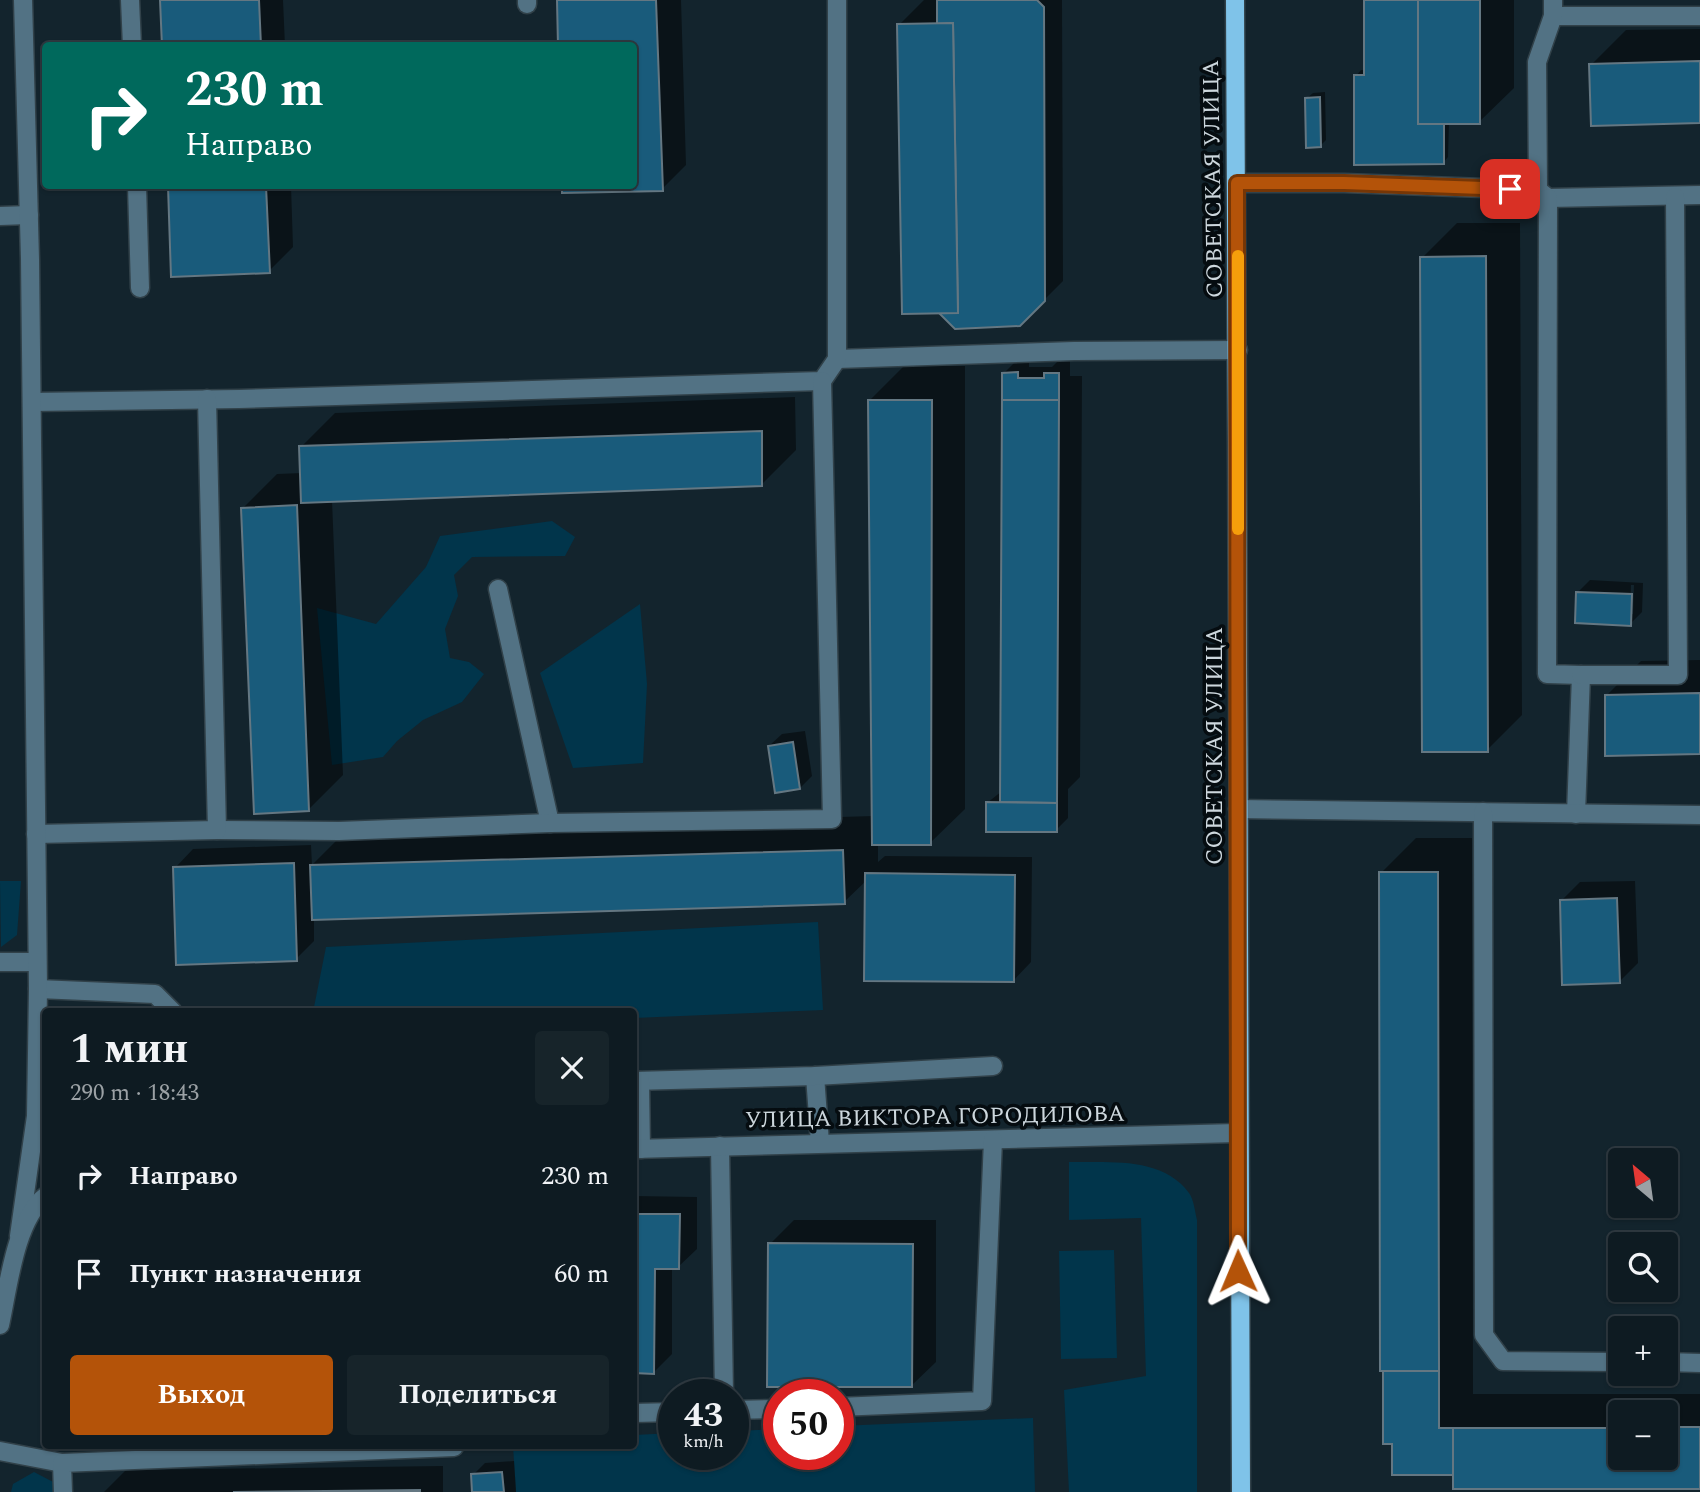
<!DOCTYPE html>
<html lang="ru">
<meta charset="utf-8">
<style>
body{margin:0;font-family:Spectral,serif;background:#17242a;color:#f1f3f6;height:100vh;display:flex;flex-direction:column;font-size:26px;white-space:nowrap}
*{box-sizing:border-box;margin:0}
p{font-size:23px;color:#9ba1a5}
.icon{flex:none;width:38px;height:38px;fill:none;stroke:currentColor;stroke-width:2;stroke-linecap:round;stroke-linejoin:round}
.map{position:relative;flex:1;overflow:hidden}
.side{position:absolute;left:42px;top:1008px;width:595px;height:441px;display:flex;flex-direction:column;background:#0e1b22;border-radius:7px;box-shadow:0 2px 5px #0004,0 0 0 2px #2e3940}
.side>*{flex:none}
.top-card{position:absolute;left:42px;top:42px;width:595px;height:147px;border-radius:7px;box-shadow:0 2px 5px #0004,0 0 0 2px #2e3940;background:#00695c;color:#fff;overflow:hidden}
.needle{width:46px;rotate:331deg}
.controls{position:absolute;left:1608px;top:1148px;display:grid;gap:14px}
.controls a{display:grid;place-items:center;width:70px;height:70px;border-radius:7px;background:#0e1b22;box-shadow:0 2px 5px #0004,0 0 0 2px #2e3940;font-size:35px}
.speed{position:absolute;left:658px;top:1379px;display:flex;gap:14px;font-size:35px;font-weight:700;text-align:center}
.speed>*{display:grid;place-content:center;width:91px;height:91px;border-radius:50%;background:#0e1b22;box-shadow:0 2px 5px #0004,0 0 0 2px #2e3940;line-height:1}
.speed small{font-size:18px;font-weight:400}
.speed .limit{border:10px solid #d22;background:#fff;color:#111}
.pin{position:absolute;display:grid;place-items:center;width:60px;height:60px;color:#fff;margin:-30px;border-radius:14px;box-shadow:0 4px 10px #0006}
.me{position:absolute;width:77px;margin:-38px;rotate:359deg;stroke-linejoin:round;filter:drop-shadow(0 0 5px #0008)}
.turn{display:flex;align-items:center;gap:24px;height:147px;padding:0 28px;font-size:32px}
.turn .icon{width:91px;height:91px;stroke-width:2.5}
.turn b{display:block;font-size:49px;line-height:60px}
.round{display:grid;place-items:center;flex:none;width:74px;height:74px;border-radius:7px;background:#17242a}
.summary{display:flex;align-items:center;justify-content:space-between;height:119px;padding:0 28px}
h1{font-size:42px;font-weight:700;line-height:52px}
.cta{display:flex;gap:14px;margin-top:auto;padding:14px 28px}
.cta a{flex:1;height:80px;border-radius:7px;background:#b45309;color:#fff;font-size:28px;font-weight:700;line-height:80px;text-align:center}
.cta a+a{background:#17242a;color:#f1f3f6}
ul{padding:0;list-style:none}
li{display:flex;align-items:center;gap:21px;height:98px;padding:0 28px}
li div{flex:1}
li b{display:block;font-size:26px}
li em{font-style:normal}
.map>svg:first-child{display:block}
.green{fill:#01354b}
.shadow{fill:#0007;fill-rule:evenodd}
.building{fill:#195b7b;stroke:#647782;stroke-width:2}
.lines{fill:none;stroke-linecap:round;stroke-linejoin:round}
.minor-casing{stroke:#314149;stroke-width:21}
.major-casing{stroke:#314149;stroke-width:21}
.minor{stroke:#527284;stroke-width:18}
.major{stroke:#7fc3e9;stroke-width:18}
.route-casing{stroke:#753606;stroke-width:18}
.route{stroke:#b45309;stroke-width:12}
.slow{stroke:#f59e0b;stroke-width:12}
.labels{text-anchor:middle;stroke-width:7;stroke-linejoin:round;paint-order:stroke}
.street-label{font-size:23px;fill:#cdd7dd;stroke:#050c10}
</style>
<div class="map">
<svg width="1700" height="1492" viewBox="0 0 1700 1492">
<rect width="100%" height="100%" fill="#13242d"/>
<g class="green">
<polygon points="552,521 575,537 565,556 472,557 454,575 458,596 445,629 450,658 469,662 484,674 462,702 423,720 397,741 383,757 332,765 317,608 376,624 426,567 440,536"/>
<polygon points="640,604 647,684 643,763 573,768 540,673"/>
<polygon points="0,881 21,881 17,935 1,947"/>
<polygon points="818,922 823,1010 634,1018 634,1012 361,1012 314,1007 326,947"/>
<path d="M1069 1162C1109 1163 1162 1156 1189 1193 1194 1200 1195 1212 1197 1220V1492H1069L1064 1390 1146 1376 1141 1218 1069 1220Z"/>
<polygon points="1114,1250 1117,1358 1061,1359 1059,1251"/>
<polygon points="1033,1418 1035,1492 516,1492 513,1446 634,1446 634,1435 674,1433 674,1454 733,1454 733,1431 779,1429 779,1454 838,1454 838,1426"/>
<polygon points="34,1472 57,1484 57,1492 11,1492 13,1484"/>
</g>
<g class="shadow">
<polygon points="162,0 283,0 285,46 164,46"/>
<polygon points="559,0 681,0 686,165 662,189 564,192 564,186 634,186 634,46"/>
<polygon points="924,0 1062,0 1063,281 1019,325 899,25"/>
<polygon points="1366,0 1514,0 1514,88 1479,122 1449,122 1448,157 1443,163 1356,76 1361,70 1366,70"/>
<polygon points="1700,29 1700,121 1591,65 1626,30"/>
<polygon points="1325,92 1326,140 1320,146 1307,98 1313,93"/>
<polygon points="169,186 291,186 293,247 269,271 173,275"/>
<polygon points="1457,223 1520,223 1522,715 1487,750 1422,258"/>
<polygon points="1016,361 1029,361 1029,367 1052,367 1058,361 1070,361 1070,376 1082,376 1080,777 1068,789 1068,818 1056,830 987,803 1002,791 1004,373"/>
<polygon points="904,366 965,366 965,809 930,843 878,843 878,862 885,856 1032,857 1031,962 1013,981 867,880 844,902 314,918 314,941 296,959 175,868 193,849 311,845 312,865 346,831 874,816 870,400"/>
<polygon points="795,397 796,450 761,485 332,500 343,775 308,810 242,509 277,474 302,473 301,447 335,413"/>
<path d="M1590 580 1643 583 1642 612 1630 624 1578 592ZM1631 585H1634L1633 614H1630Z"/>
<polygon points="1700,660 1700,753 1606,696 1641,661"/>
<polygon points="805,731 812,776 800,788 769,746 782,734"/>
<path d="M1416 838H1472L1473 1394H1700V1487L1454 1473 1394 1442 1381 873ZM1620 1412H1666V1458H1620Z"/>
<polygon points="1635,881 1638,963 1620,981 1562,900 1580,882"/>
<polygon points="121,1007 121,1012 76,1012 79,1008"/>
<polygon points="634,1196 697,1197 697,1249 678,1267 672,1267 672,1354 654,1372 634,1372"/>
<polygon points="794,1220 936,1220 936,1362 911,1386 770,1244"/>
<polygon points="514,1461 516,1492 474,1492 473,1475 485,1463"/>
<polygon points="443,1466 443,1492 104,1492 126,1470"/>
</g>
<g class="building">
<polygon points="160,0 259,0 261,46 162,46"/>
<polygon points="557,0 656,0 663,191 562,193 562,186 634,186 634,46 558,46"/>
<polygon points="937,0 1037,0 1044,7 1045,301 1020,326 955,329 939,313 958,313 953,23 937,24"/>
<polygon points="1364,0 1418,0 1418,124 1444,124 1444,164 1354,165 1354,75 1364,75"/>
<rect x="1418" y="0" width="62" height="124"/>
<polygon points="953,23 958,313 902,314 897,24"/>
<polygon points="1700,61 1700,123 1591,126 1589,64"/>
<polygon points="1320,97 1321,147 1306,148 1305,98"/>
<polygon points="168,186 266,186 270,273 171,277"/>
<polygon points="1486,256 1488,752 1422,752 1420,257"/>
<polygon points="1018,372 1018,378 1044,378 1044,373 1059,373 1059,400 1002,400 1002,373"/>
<polygon points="868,400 932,400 931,845 872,845"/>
<polygon points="1002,400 1059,400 1057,803 1000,802"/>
<polygon points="762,431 762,486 301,503 299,446"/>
<polygon points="297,505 309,811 254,814 241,508"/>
<polygon points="1576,592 1632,594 1631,626 1575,623"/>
<polygon points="1700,693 1700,754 1605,756 1605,695"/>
<polygon points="793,742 800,789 775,793 768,746"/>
<polygon points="986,802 1057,803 1057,832 986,832"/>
<polygon points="843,850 845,904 312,920 310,865"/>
<polygon points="294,863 297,961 176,965 173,867"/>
<polygon points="1379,872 1438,872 1439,1371 1380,1371"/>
<polygon points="865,873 1015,875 1014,982 864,981"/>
<polygon points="1617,898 1620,983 1562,985 1560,900"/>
<polygon points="634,1214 680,1214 679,1269 655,1269 654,1374 634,1373"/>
<polygon points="768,1243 913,1244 912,1387 767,1387"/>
<polygon points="1383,1371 1439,1371 1439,1428 1453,1428 1453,1475 1392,1475 1392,1444 1383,1444"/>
<polygon points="1666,1427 1700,1427 1700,1489 1453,1489 1453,1428 1620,1428 1620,1458 1666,1458"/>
<polygon points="502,1472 504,1492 472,1492 471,1474"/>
<polygon points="420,1490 420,1492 233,1492"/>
</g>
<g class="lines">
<g class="minor-casing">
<g id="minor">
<polyline points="130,0 132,46"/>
<polyline points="527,0 527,4"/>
<polyline points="1553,16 1700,16"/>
<polyline points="1237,183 1344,183 1538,190 1548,198 1700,195"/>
<polyline points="137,186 140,288"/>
<polyline points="1538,190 1537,62 1553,16 1553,0"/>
<polyline points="1548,198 1547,674 1581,675 1576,814"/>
<polyline points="0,216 29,215"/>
<polyline points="837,359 1074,351 1238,350"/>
<polyline points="32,402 239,399 822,381 837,359 837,0"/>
<polyline points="498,589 550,823"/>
<polyline points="1581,675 1678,675 1675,197"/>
<polyline points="1238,809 1700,815"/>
<polyline points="1483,812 1484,1335 1503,1361 1620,1362"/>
<polyline points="217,830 339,831 550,823 832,819 822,381"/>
<polyline points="36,834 217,830 207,399"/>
<polyline points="0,962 37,962"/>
<polyline points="38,989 155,994 173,1012"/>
<polyline points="815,1076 820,1143"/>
<polyline points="634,1081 815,1076 993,1066"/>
<polyline points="640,1081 641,1149"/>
<polyline points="720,1146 724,1395"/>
<polyline points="634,1149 1237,1133"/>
<polyline points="19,1236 36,1116 38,989 30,259 23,0"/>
<path d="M0 1325C8 1289 15 1219 46 1196"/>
<polyline points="1666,1362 1700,1363"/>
<polyline points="838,1407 982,1401 993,1140"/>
<polyline points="733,1410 779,1409"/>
<polyline points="634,1413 674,1412"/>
<polyline points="0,1451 62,1463"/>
<polyline points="63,1492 62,1463 454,1447"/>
</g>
</g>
<g class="major-casing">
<path id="major" d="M1235 0C1241 497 1236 995 1241 1492"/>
</g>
<use href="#minor" class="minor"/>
<use href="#major" class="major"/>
</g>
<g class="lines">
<g class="route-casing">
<polyline id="route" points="1238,1271 1237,183 1344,183 1510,189"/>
</g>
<use href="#route" class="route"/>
<polyline class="slow" points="1238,256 1238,529"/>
</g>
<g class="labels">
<g class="street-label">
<text transform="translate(1212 179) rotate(-91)" y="8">СОВЕТСКАЯ УЛИЦА</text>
<text transform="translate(1214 746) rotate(-90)" y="8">СОВЕТСКАЯ УЛИЦА</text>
<text transform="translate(935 1116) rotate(-1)" y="8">УЛИЦА ВИКТОРА ГОРОДИЛОВА</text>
</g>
</g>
</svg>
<div class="controls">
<a><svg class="needle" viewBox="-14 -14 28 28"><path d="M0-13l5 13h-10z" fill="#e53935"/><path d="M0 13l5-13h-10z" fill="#9ba1a5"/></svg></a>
<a><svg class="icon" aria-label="search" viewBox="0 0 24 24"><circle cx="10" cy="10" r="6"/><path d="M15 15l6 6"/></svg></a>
<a>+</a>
<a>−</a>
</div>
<div class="speed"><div>43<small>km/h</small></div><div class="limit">50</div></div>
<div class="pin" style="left:1510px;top:189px;background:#d93025"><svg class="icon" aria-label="arrive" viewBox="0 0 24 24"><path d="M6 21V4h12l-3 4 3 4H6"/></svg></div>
<svg class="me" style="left:1238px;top:1271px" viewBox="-20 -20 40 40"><path d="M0-17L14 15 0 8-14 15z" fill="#b45309" stroke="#fff" stroke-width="4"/></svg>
<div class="top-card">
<div class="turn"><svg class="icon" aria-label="right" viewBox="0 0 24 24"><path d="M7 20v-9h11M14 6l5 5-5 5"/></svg><div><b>230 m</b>Направо</div></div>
</div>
<section class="side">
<div class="summary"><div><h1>1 мин</h1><p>290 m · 18:43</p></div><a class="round"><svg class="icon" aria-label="close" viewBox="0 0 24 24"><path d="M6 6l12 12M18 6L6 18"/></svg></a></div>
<ul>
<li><svg class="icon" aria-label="right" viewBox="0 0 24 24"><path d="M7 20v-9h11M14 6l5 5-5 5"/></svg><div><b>Направо</b></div><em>230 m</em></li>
<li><svg class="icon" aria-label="arrive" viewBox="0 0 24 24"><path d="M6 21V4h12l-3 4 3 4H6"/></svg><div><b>Пункт назначения</b></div><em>60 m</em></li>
</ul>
<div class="cta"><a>Выход</a><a>Поделиться</a></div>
</section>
</div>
